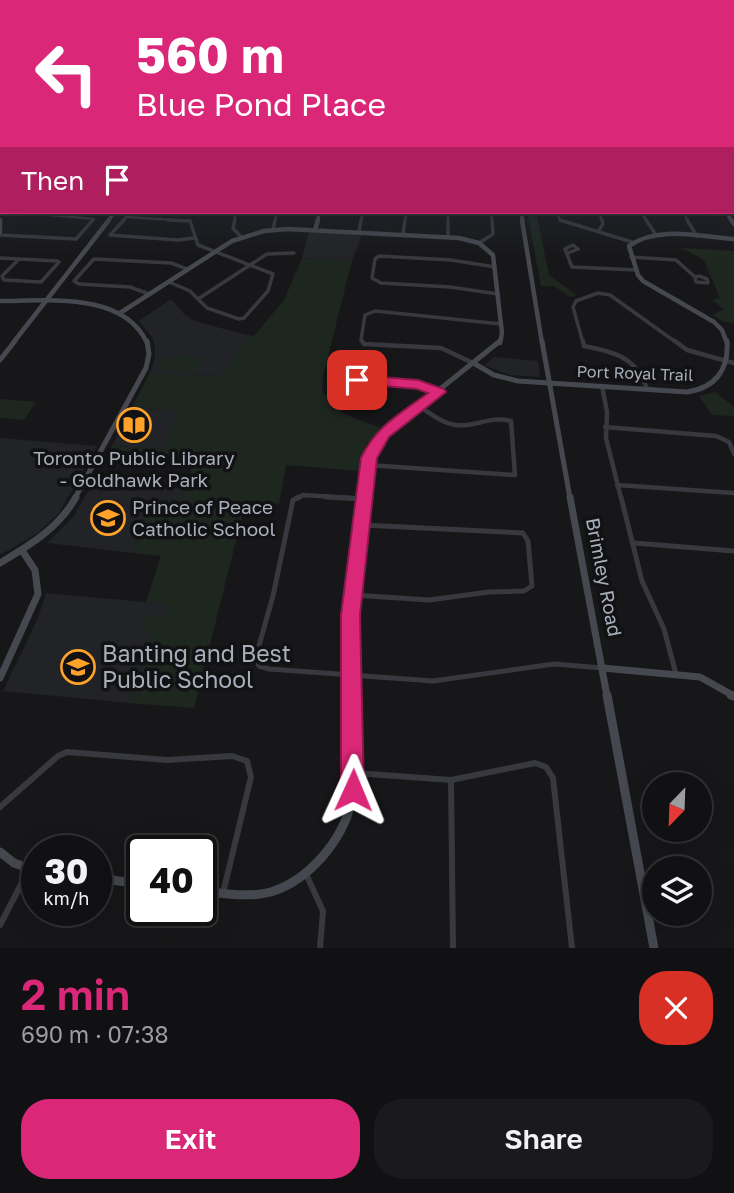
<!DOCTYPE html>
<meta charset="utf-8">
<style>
body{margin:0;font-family:"Golos Text",sans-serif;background:#1a1a1c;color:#f1f3f6;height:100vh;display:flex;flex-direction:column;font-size:26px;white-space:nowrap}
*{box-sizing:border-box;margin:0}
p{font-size:23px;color:#9c9da0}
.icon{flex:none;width:38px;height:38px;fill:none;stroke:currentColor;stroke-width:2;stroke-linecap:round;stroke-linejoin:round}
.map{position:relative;height:948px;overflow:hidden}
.side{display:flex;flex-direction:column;background:#111113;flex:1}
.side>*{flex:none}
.banner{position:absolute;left:0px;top:0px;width:735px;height:214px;box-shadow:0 7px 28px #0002,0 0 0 2px #303133;background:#db2777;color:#fff;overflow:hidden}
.needle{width:46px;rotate:203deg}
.buttons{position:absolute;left:642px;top:772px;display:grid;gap:14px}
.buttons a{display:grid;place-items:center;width:70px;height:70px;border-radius:50%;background:#111113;box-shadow:0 7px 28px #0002,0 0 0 2px #303133;font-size:35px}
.speed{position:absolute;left:21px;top:835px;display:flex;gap:14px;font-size:35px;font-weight:700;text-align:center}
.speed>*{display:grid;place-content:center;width:91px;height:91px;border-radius:50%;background:#111113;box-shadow:0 7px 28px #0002,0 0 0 2px #303133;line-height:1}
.speed small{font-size:18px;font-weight:400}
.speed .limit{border:4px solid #111;border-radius:10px;background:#fff;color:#111}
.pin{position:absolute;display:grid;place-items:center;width:60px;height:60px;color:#fff;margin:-30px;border-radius:14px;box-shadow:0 4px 10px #0006}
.me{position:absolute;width:77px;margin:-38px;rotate:1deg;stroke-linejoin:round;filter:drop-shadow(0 0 5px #0008)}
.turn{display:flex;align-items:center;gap:24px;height:147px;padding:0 21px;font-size:32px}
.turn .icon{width:91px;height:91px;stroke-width:2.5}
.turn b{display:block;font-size:49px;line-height:60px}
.then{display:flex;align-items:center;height:66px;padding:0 21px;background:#0003;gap:14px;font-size:26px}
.round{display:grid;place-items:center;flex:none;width:74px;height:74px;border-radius:28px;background:#1a1a1c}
.summary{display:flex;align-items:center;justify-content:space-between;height:119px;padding:0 21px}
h1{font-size:42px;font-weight:600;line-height:52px;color:#db2777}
.primary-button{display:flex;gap:14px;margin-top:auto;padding:14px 21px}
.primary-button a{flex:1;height:80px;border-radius:28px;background:#db2777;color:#fff;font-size:28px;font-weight:600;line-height:80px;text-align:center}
.primary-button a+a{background:#1a1a1c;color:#f1f3f6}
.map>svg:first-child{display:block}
.built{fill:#222326}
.green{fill:#1e271f}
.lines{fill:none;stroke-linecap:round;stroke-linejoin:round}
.street-far4{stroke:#37393e;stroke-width:2.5}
.street-far3{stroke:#37393e;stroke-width:3.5}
.street-far2{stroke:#37393e;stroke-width:4.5}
.street-far1{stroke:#37393e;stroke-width:5}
.street{stroke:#37393e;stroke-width:6}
.secondary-far4{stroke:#45484e;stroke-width:3.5}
.secondary-far3{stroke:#45484e;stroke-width:4.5}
.secondary-far2{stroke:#45484e;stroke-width:5}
.secondary-far1{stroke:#45484e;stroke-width:7}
.secondary{stroke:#45484e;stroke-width:9}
.route{fill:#db2777;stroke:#8e194d;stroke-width:2}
.labels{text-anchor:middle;stroke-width:7;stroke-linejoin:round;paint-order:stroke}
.far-street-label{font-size:16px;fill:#a8afba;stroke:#121214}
.poi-label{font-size:19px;fill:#a8afba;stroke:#121214}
.street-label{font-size:19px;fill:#a8afba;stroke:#121214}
.near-poi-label{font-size:23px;fill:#a8afba;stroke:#121214;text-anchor:start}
</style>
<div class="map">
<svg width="734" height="948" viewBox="0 0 734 948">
<rect width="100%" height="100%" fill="#171719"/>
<g class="built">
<polygon points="309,232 362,235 352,261 302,258"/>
<polygon points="171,299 184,314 195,321 246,335 243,345 220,376 149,374 155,360 155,347 152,337 139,321"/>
<polygon points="494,357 538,361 540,377 509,375 484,365"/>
<polygon points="132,407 180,410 163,449 112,446"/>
<polygon points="0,438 97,446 59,513 38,533 0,555"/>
<polygon points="94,481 185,489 181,500 150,499 133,553 47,543 73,517"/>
<polygon points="46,593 168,604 159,635 152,635 129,703 3,691 38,618"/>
</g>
<g class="green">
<polygon points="527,212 536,212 549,275 577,295 570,297 554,286 541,286"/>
<polygon points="681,248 734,251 734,323 724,322 712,315 724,309 712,300 720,298 704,260"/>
<polygon points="302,258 352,261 323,376 322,392 344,414 381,428 366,445 360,471 286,465 279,504 250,501 243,513 194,708 129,703 152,635 160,634 141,633 146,615 165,615 168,604 146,602 161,556 133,553 150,499 181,500 196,456 110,450 112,446 163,449 179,410 132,407 149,374 220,376 243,345 246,335 254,336 284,300"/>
<polygon points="171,356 196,356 201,359 202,366 195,372 158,371 164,359"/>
<polygon points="715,392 734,407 734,416 712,415 699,396"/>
<polygon points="0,399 36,402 24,420 0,418"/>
</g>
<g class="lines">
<g class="street-far4">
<polyline points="0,186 2,184"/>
<polyline points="45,212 49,215 94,219 92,221"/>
<polyline points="448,212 448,221"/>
<polyline points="491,212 492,221"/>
<polyline points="556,212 561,221"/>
<polyline points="599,212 602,221"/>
<polyline points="641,212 647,221"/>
<polyline points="683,212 688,221"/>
<polyline points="122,221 126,217 190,221"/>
<polyline points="234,221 236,212"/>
<polyline points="275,221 277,212"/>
<polyline points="361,221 363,212"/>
<polyline points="405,221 406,212"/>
</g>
<g class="street-far3">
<polyline points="124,220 110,235 178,240 194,238"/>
<polyline points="168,220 190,221 198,245 273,274 268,291 244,318 239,319 207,308 190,291 169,282"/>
<polyline points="235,220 233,228 241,237"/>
<polyline points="448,220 448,236"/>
<polyline points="560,220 632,242"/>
<polyline points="646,220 656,235"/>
<polyline points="687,220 697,236"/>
<polyline points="273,229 275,220"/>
<polyline points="599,230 603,224 602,220"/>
<polyline points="359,232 361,220"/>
<polyline points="403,234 405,220"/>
<polyline points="0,235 76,239 93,220"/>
<polyline points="479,243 493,234 492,220"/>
<polyline points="568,253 578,249 573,245 565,249 572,267 636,270"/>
<polyline points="631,257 676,260 695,277"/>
<polyline points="0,258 57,261 59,262 41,282 4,280 2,276 19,259"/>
<polyline points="495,267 451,260 379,256 375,259 372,278 381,283 450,287 498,294"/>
<polygon points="699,276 707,279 708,283 696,282 695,277"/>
<polyline points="149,294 130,287 79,284 74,281 94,259 171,263 187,269"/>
<polyline points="198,299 267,254 294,253"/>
<polyline points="363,343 361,340 365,315 375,311 501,324"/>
<polyline points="583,343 573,307 576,301 598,293 610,295 677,343"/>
</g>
<g class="street-far2">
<polyline points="362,341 364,344 441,348 473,363"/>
<path d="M583 341 584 346C615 352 636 357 647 389"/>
<polyline points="675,341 687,350 734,363"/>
<polygon points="357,380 377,381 361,391 352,391 348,386"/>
<polyline points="377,381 413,384 438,392"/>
<polyline points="602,386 607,412 606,438 621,498"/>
<polyline points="605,427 716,436 729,442 734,454"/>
<path d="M368 465 515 475 511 421C491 415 474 428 455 425 442 423 431 414 420 407"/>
<polyline points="617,485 734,493"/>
<polyline points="296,498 303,495 353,498"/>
</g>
<g class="street-far1">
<polyline points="300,497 293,500 273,596 256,656 259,666 269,669 433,681 554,664 603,668"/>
<polyline points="326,497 364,499"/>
<polyline points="621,497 642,581 664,629 676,674"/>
<polyline points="634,543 734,551"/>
<polyline points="353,595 429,600 489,592 524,591 532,586 528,541 523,533 362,525"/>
</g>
<g class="street">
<polyline points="355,773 451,780 535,763 546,767 553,778 572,948"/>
<polyline points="451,780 453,948"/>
<polyline points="0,807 58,756 67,752 167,760 232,756 247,761 251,777 223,893"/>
<polyline points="306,874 323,911 320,948"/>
<polyline points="0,925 29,869"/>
</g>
<g class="secondary-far4">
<polyline points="0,154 2,152"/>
<polyline points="521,212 523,221"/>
<polyline points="726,212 732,221"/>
<polyline points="108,221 115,212"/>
<polyline points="317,221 320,212"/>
</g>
<g class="secondary-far3">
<polyline points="0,220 0,232"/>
<polyline points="522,220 542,343"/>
<polyline points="731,220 734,224"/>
<polyline points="315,230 318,220"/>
<path d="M0 301C46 301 124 291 147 343"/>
<polyline points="120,313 232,241 264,231 288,229 459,238 479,243 493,255 502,333 500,343"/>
<polyline points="13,343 109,220"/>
<path d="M727 343 722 330 714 322 643 281 638 275 629 246C657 225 702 237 734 239"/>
</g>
<g class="secondary-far2">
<polyline points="542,341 570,498"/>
<polyline points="0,360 15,341"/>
<path d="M475 364 494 375 518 381 687 392C715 388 729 370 727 341"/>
<polyline points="75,498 146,368 149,354 147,341"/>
<polyline points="365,498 370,454 384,434 500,341"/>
</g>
<g class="secondary-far1">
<polyline points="570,497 607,696"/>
<path d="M0 563C30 545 59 528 76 497"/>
<polyline points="603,668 700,677 734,696"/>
<polyline points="0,678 38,594 35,570 23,552"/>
<polyline points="353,696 351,615 365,497"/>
</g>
<g class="secondary">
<polyline points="607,695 654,948"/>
<polyline points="731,695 734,696"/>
<polyline points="0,852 14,863 37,871"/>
<polyline points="96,878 142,884"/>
<path d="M201 891C223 893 249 898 271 892 309 880 342 841 351 803 359 768 353 729 353 695"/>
</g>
</g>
<linearGradient id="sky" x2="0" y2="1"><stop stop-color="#0d0d0e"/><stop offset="0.48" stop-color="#363c49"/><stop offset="1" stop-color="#363c49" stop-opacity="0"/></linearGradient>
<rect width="734" height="258" fill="url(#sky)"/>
<path class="route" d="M357 375 418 380 444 389 446 392 389 437 377 458 360 615 364 790 361 798 353 802 344 798 341 790V615L361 458C376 426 400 414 428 393L417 389 352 383 350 380Z"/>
<defs>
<g id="library-ring" transform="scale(1.75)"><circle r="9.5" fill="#121214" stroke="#ffa229" stroke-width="1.5"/><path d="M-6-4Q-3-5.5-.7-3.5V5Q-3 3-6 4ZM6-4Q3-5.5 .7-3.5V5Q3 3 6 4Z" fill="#ffa229"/></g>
<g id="school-ring" transform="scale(1.75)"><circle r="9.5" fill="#121214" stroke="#ffa229" stroke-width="1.5"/><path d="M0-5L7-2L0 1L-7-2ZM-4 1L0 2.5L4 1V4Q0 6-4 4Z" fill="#ffa229"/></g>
</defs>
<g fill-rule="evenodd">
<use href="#library-ring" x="134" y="425"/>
<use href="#school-ring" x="108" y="518"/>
<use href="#school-ring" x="78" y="667"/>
</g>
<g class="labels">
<g class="far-street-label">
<text transform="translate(635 373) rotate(2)" y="6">Port Royal Trail</text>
</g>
<g class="poi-label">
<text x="134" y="465">Toronto Public Library<tspan x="134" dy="22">- Goldhawk Park</tspan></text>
<text x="132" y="514" text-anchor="start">Prince of Peace<tspan x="132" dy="22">Catholic School</tspan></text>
</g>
<g class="street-label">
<text transform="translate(604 577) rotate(79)" y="7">Brimley Road</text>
</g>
<g class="near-poi-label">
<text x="102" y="662">Banting and Best<tspan x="102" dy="26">Public School</tspan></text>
</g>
</g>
</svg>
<div class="buttons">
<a><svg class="needle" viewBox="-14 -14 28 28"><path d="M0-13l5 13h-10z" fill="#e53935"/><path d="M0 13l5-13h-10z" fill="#9c9da0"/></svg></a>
<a><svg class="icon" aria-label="layers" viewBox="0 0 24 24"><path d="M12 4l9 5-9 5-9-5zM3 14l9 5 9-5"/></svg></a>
</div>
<div class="speed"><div>30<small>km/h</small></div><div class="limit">40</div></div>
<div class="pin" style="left:357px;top:380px;background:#d93025"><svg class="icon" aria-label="arrive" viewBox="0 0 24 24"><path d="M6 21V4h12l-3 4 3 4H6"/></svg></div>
<svg class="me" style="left:353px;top:790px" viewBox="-20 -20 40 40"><path d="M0-17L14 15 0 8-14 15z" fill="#db2777" stroke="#fff" stroke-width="4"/></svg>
<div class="banner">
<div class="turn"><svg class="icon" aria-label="left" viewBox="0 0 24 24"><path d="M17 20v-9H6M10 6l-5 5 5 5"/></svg><div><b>560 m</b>Blue Pond Place</div></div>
<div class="then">Then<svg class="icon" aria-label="arrive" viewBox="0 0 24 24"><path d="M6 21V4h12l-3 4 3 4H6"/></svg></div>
</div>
</div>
<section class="side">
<div class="summary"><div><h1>2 min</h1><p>690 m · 07:38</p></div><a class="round" style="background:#d93025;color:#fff"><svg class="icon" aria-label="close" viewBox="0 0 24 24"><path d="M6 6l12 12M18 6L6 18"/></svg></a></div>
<div class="primary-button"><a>Exit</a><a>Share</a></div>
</section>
